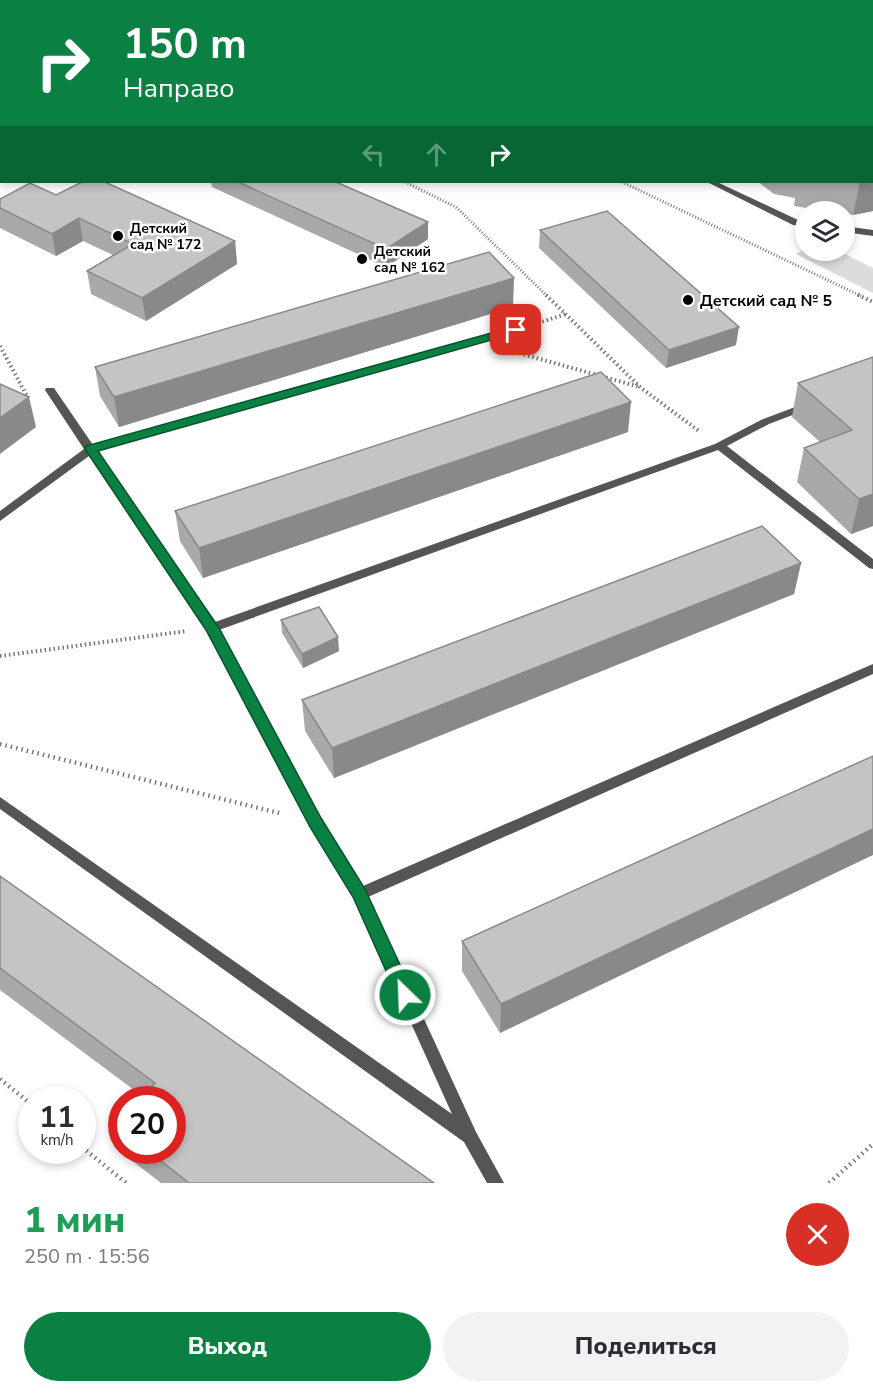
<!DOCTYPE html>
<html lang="ru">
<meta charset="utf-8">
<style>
body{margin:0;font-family:"Nunito Sans",sans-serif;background:#f2f2f3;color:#2b2b33;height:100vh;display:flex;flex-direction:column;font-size:22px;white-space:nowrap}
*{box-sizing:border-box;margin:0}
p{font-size:20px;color:#7c7c81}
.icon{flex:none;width:33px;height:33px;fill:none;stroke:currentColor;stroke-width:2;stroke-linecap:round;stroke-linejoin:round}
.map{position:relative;height:1183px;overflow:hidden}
.details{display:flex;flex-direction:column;background:#fff;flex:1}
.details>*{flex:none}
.guide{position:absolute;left:0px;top:0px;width:873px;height:183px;box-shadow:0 3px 9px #0003;background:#0b8043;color:#fff;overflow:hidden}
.fabs{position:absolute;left:795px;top:201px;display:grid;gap:12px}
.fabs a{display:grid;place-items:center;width:60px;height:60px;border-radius:50%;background:#fff;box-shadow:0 3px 9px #0003;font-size:30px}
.speed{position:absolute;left:18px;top:1086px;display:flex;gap:12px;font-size:30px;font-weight:700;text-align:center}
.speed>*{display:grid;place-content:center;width:78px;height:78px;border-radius:50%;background:#fff;box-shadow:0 3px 9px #0003;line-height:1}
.speed small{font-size:15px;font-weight:400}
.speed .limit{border:9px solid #d22;background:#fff;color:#111}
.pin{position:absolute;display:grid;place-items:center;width:51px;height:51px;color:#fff;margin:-26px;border-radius:12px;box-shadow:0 3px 9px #0006}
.me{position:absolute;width:66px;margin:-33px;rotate:336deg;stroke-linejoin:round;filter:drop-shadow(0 0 4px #0008)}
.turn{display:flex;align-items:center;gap:21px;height:126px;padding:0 24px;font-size:27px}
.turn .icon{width:78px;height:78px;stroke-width:2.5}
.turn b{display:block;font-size:42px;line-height:51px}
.lanes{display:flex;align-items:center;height:57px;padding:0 24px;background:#0003;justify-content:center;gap:30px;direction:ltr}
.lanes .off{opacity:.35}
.round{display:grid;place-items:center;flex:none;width:63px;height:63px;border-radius:32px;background:#f2f2f3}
.overview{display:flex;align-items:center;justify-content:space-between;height:102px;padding:0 24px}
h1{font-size:36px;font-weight:800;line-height:45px;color:#1e9e55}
.primary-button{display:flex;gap:12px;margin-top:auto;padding:12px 24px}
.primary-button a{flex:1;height:69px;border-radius:36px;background:#0b8043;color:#fff;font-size:24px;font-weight:800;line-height:69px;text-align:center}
.primary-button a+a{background:#f2f2f3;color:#2b2b33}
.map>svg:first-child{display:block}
.green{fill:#dcdcdc}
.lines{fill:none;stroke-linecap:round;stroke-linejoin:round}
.path-far2{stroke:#777;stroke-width:3;stroke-dasharray:1 2;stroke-linecap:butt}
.path-far1{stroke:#777;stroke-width:4;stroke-dasharray:1.5 3;stroke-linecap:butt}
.path{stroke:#777;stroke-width:4.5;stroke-dasharray:1.5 4;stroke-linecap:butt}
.service{fill:#555;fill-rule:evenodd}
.minor{fill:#555;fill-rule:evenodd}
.wall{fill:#a9a9a9}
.shaded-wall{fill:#898989}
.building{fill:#c4c4c4;stroke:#898989;stroke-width:1.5}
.route{fill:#0b8043;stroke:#07532c;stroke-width:1.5}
.poi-dot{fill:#000;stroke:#fff;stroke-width:2}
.labels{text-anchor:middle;stroke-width:5;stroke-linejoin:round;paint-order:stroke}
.far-poi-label{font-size:14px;font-weight:bold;fill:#000;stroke:#fff;text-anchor:start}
.poi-label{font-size:16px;font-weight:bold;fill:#000;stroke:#fff;text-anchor:start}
</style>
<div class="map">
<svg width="873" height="1183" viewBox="0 0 873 1183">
<rect width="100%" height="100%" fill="#fff"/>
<polygon class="green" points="805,249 839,251 873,268 873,293 796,254"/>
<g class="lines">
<g class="path-far2">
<polyline points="104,0 107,2"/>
<polyline points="172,0 183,2"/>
<polyline points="561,0 566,2"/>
<polyline points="89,2 93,0"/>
<polyline points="256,2 259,0"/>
<polyline points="405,182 456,207 547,296"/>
<polyline points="622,182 861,296"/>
</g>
<g class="path-far1">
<polyline points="546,295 641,388 699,431"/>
<polyline points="858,295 873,302"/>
<polyline points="538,323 566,314"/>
<polyline points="0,346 28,398"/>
<polyline points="515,352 640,387"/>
<polyline points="0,656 187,631"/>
</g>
<g class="path">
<polyline points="0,744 283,814"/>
<polyline points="0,1079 32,1105"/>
<polyline points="82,1147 126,1183"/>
<polyline points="829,1183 873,1144"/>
</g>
<g class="service">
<polygon points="35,0 44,0 45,2 36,2"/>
<polygon points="143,0 152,0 153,2 144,2"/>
<polygon points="288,0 303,0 286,2"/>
<polygon points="321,0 330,0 320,2"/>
<polygon points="756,0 764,0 755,2"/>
<polygon points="0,39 2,39 0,44"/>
<polygon points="873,113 873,120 872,121 872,114"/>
<rect x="0" y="117" width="2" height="6"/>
<polygon points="707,182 717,182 798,220 806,221 806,227 793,225"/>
<polygon points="844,226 873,230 873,236 844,232"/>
<polygon points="516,326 521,329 520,331 97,451 215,622 715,444 761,420 803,404 811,404 812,406 811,408 769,424 727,446 873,559 873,569 869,568 718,450 219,630 321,818 363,886 873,664 873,674 368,897 476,1132 504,1183 487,1183 464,1142 0,809 0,797 452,1114 354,897 311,826 207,630 89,456 0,521 0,511 84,449 45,390 46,388 54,388 93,445"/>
</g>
<polygon class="minor" points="872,129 873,130 873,136 872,135"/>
</g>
<g class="wall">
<polygon points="873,134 873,211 853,215 844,213 844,212 832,212 794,206 795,198 774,194 758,182 872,182"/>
<polygon points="211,182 336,182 428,222 428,239 386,267 212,187"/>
<polygon points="56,195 235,241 237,264 146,321 91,294 87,271 113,255 83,241 56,256 0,228 0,199"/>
<polygon points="540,230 736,345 666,368 539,248"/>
<polygon points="513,307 119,427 100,396 95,367"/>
<polygon points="873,357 873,526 851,534 797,482 804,448 820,442 792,417 798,383"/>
<polygon points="628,432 203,578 180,541 175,511"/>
<polygon points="801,563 794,594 334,778 305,731 302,700"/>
<polygon points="281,620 339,651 303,668 282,633"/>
<polygon points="873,756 500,1033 462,971 462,941"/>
<polygon points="0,876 434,1183 161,1183 122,1153 114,1125 122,1118 122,1150 172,1150 142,1096 0,990"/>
</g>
<g class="shaded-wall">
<polygon points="2,79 2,92 0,93 0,80"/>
<polygon points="872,178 873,178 873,211 853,215 860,182 872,182"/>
<polygon points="79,218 83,241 56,256 52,234"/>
<polygon points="428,222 428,239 386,267 386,249"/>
<polygon points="235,241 237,264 146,321 142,298"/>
<polygon points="514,278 513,307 119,427 114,397"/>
<polygon points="739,327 736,345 666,368 669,350"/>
<polygon points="29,397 36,427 0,454 0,418"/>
<polygon points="631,402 628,432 203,578 199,548"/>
<polygon points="873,494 873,526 851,534 859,499"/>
<polygon points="801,563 794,594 334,778 332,748"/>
<polygon points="338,637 339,651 303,668 302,654"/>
<polygon points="873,829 873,855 500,1033 501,1004"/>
</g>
<g class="building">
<polygon points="416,0 422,0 429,2 414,2"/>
<polygon points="462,0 556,0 555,2 461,2"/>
<polygon points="0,48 2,49 2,79 0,80"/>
<polygon points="872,133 873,134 873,178 872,178"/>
<polygon points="82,182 105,182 235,241 142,298 87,271 133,244 79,218 52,234 0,208 0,199 30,183 56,195"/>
<polygon points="238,182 336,182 428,222 386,249"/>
<polygon points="607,211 739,327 669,350 540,230"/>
<polygon points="489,252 514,278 114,397 95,367"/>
<polygon points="873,357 873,494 859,499 804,448 852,430 798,383"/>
<polygon points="601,372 631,402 199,548 175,511"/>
<polygon points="0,384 29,397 0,418"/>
<polygon points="762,526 801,563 332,748 302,700"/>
<polygon points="319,607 338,637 302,654 281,620"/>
<polygon points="873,756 873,829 501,1004 462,941"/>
<polygon points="0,876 434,1183 189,1183 147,1150 172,1150 172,1100 139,1100 155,1083 0,968"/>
<polygon points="122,1118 122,1131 114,1125"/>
</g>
<polygon class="route" points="516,326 520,327 520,332 98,451 219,628 321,818 365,889 414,995 412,1000 405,1002 399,1000 353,897 310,827 206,630 85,449 86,446"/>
<g class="poi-dot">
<circle cx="118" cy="236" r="6"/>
<circle cx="362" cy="259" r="6"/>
<circle cx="688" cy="300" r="6"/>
</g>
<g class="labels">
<g class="far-poi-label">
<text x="130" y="233">Детский<tspan x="130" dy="16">сад № 172</tspan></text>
<text x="374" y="256">Детский<tspan x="374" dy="16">сад № 162</tspan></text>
</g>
<g class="poi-label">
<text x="700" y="306">Детский сад № 5</text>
</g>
</g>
</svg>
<div class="fabs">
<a><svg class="icon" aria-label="layers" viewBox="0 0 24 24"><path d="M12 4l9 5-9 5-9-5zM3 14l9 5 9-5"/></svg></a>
</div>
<div class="speed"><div>11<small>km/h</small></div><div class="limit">20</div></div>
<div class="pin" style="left:516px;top:330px;background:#d93025"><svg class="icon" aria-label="arrive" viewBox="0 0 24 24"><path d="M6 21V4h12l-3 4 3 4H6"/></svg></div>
<svg class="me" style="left:405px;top:995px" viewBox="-20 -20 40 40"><circle r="17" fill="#0b8043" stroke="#fff" stroke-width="3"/><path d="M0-11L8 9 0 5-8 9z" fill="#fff"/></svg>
<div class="guide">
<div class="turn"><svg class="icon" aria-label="right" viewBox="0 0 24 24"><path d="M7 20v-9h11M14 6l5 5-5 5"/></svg><div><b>150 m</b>Направо</div></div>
<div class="lanes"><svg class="icon off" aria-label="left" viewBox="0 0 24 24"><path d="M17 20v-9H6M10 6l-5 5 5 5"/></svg><svg class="icon off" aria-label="ahead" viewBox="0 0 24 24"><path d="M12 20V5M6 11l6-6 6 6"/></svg><svg class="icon" aria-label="right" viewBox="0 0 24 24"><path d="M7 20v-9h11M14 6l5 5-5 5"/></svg></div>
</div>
</div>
<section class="details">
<div class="overview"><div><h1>1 мин</h1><p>250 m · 15:56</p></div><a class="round" style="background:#d93025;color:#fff"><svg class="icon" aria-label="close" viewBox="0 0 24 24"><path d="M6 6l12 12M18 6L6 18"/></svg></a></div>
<div class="primary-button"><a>Выход</a><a>Поделиться</a></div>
</section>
